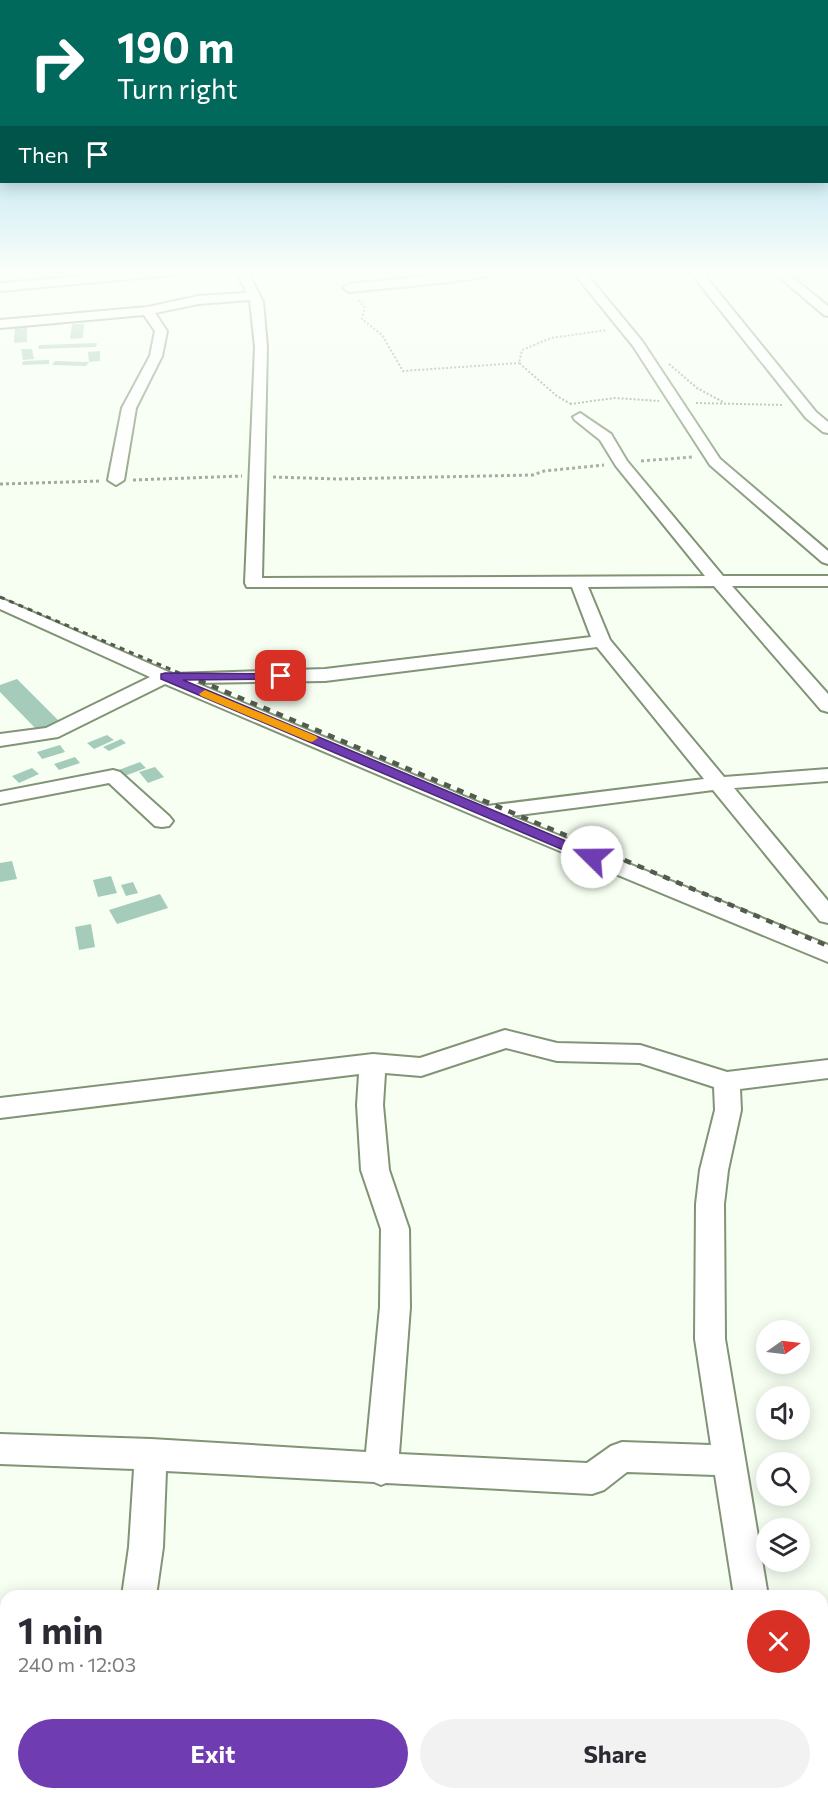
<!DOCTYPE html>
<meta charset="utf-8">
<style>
body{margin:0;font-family:Commissioner,sans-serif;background:#f2f2f3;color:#2b2b33;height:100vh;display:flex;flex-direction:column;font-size:22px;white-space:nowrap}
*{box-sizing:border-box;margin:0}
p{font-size:20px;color:#7c7c81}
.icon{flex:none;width:33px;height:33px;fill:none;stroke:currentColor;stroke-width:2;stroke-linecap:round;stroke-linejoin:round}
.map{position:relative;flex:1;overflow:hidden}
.drawer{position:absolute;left:0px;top:1590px;width:828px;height:210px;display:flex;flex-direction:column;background:#fff;border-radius:18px 18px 0 0;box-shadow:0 3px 15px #0003}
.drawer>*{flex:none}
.top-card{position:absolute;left:0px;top:0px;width:828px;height:183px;box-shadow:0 3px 15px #0003;background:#00695c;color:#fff;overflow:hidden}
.needle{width:39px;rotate:76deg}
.buttons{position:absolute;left:756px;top:1320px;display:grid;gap:12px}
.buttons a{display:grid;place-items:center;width:54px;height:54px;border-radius:50%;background:#fff;box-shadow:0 3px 15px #0003;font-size:30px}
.pin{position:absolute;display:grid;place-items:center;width:51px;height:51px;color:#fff;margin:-26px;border-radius:12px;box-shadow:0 3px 9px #0006}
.me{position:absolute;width:66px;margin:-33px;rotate:292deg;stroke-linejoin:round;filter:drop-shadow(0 0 4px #0008)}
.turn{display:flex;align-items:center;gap:21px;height:126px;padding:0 18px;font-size:27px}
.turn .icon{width:78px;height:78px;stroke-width:2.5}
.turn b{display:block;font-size:42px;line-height:51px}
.then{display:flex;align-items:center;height:57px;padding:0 18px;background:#0003;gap:12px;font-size:22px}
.round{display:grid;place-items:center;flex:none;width:63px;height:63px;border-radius:32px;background:#f2f2f3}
.headline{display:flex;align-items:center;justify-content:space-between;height:102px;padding:0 18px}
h1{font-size:36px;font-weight:700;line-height:45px}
.primary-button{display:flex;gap:12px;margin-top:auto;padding:12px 18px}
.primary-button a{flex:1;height:69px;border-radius:36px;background:#703cb2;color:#fff;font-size:24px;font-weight:700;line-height:69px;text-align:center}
.primary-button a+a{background:#f2f2f3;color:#2b2b33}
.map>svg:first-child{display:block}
.building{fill:#a5ccbb}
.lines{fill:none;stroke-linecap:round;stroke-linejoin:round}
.minor-casing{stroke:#819476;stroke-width:4}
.path-far1{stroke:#919a8d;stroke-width:2;stroke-dasharray:2 2;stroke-linecap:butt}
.path{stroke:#919a8d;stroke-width:3;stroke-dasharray:3 3;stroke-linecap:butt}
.minor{fill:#fff;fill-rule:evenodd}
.rail-far1{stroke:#535b4e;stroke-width:3;stroke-dasharray:5 5;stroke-linecap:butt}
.rail{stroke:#535b4e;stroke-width:4.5;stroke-dasharray:7 7;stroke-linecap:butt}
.route{fill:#703cb2;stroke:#492774;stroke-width:1.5}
.slow{fill:#f59e0b}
</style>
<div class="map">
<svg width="828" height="1800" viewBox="0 0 828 1800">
<rect width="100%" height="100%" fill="#f6fff2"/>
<g class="building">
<polygon points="27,324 27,342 14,343 15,325"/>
<polygon points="72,324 84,324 83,338 70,339"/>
<polygon points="97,343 96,347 38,349 39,345"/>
<polygon points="21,349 32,349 34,359 23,360"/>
<polygon points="100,351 100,361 89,362 88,352"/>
<polygon points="49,360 49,364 22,365 23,361"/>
<polygon points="55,361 89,362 86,366 52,365"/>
<polygon points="17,679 61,723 38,731 0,692 0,685"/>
<polygon points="107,735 114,740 94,749 87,743"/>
<polygon points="121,739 126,743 109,751 103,747"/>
<polygon points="60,745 65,752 42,759 37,752"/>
<polygon points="75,757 80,763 59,770 54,764"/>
<polygon points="140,762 146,768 122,777 116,771"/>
<polygon points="155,767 164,777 148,783 139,772"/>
<polygon points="32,768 39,774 19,783 12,776"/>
<polygon points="12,861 17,879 0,882 0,863"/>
<polygon points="111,876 117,893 98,897 93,880"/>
<polygon points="133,882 138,893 126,896 121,885"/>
<polygon points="160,894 168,908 117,924 109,910"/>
<polygon points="91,924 95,947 79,950 75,927"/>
</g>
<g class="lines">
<g class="minor-casing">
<g id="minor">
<polygon points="135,272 178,272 172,275 0,291 0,283"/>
<path d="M236 272H248L263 302 267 347 262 578 705 576 616 466 600 440 575 420 573 417 580 413 611 434 627 461 723 576H828V586H732L828 694V712L821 710 714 586 588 587 610 640 724 777 828 769V781L734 788 828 901V923L820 921 713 790 511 816 828 945V962L478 817 165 684 58 737 0 746V734L46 728 150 677 0 609V598L173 674 325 669 591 637 572 587H247L245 583 255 347 250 300 198 304 155 313 167 331 162 356 136 408 124 480 116 485 108 480 122 408 150 356 155 331 144 315 0 328V320L148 307 198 296 247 293ZM597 647 704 779 487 806 196 683 325 681Z"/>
<path d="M470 272H498C487 281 372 289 349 292L343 288 349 284Z"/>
<polygon points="573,272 585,272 642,341 720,459 828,551 828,564 822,562 710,465 633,346"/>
<polygon points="690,272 702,272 816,412 828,422 828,433 823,432 806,418"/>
<polygon points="773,272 786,272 828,306 828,316 824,315"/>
<polygon points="113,770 120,772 169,816 173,821 169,826 162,827 155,826 109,783 0,804 0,792"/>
<path d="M505 1030 557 1043 640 1045 727 1072 828 1060V1078L740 1089 741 1110 728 1170 724 1204 725 1339 768 1596H734L715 1475 627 1472 604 1490 592 1494 386 1483 381 1485 374 1482 166 1471 163 1547 156 1596H122L129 1547 134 1469 0 1464V1434L151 1439 366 1452 380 1307 381 1229 361 1170 357 1105 359 1074 0 1118V1098L373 1054 420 1058ZM506 1048 557 1061 640 1063 714 1087 715 1110 700 1170 696 1204 695 1339 711 1445 622 1442 611 1446 587 1463 399 1454 410 1307 409 1229 389 1170 383 1105 385 1073 421 1076Z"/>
<polygon points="118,1794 156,1794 155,1800 117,1800"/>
<polygon points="743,1794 781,1794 780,1800 742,1800"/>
</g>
</g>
<g class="path-far1">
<polyline points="359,300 365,308 362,319 382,335 403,371 519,363"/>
<polyline points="669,364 697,388 723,402"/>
<polyline points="696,403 784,405"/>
<polyline points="570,404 615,398 659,401"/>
<polyline points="571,404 557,396 519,363 522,350 551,338 607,330"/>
</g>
<g class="path">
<polyline points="641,461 693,457"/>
<polyline points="273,477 338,479 533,475 544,471 604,465"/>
<polyline points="133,480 242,476"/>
<polyline points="0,484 101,481"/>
</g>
<use href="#minor" class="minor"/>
<polyline class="rail-far1" points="0,597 189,677"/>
<polyline class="rail" points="186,675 828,946"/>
</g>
<linearGradient id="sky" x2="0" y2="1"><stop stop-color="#77c7e9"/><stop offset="0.52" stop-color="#fbfff9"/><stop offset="1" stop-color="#fbfff9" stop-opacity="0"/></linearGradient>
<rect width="828" height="524" fill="url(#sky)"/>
<polygon class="route" points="165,673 285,674 286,676 281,679 183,680 597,854 598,857 597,860 587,860 161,679 161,674"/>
<polygon class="slow" points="205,690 316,736 318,738 312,742 308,741 201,696 199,694"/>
</svg>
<div class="buttons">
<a><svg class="needle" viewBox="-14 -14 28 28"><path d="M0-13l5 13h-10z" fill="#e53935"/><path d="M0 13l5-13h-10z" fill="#7c7c81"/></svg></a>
<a><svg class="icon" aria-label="sound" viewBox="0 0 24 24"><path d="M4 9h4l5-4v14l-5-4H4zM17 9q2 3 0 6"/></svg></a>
<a><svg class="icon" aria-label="search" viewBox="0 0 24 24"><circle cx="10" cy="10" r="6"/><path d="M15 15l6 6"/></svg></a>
<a><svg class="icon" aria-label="layers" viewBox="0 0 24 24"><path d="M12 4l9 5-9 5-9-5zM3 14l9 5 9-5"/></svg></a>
</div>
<div class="pin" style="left:281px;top:676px;background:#d93025"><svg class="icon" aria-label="arrive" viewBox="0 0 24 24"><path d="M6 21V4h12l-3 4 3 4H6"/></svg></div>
<svg class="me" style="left:592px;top:857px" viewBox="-20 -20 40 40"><circle r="19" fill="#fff"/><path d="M0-13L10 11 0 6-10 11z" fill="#703cb2"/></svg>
<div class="top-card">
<div class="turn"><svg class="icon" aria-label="right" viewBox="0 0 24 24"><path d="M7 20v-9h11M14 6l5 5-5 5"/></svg><div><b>190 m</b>Turn right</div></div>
<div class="then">Then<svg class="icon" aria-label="arrive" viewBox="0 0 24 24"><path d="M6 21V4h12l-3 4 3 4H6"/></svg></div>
</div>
<section class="drawer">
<div class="headline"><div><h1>1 min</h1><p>240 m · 12:03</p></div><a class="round" style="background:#d93025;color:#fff"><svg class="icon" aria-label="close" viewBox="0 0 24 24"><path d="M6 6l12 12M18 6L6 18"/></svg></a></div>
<div class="primary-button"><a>Exit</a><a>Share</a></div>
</section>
</div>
